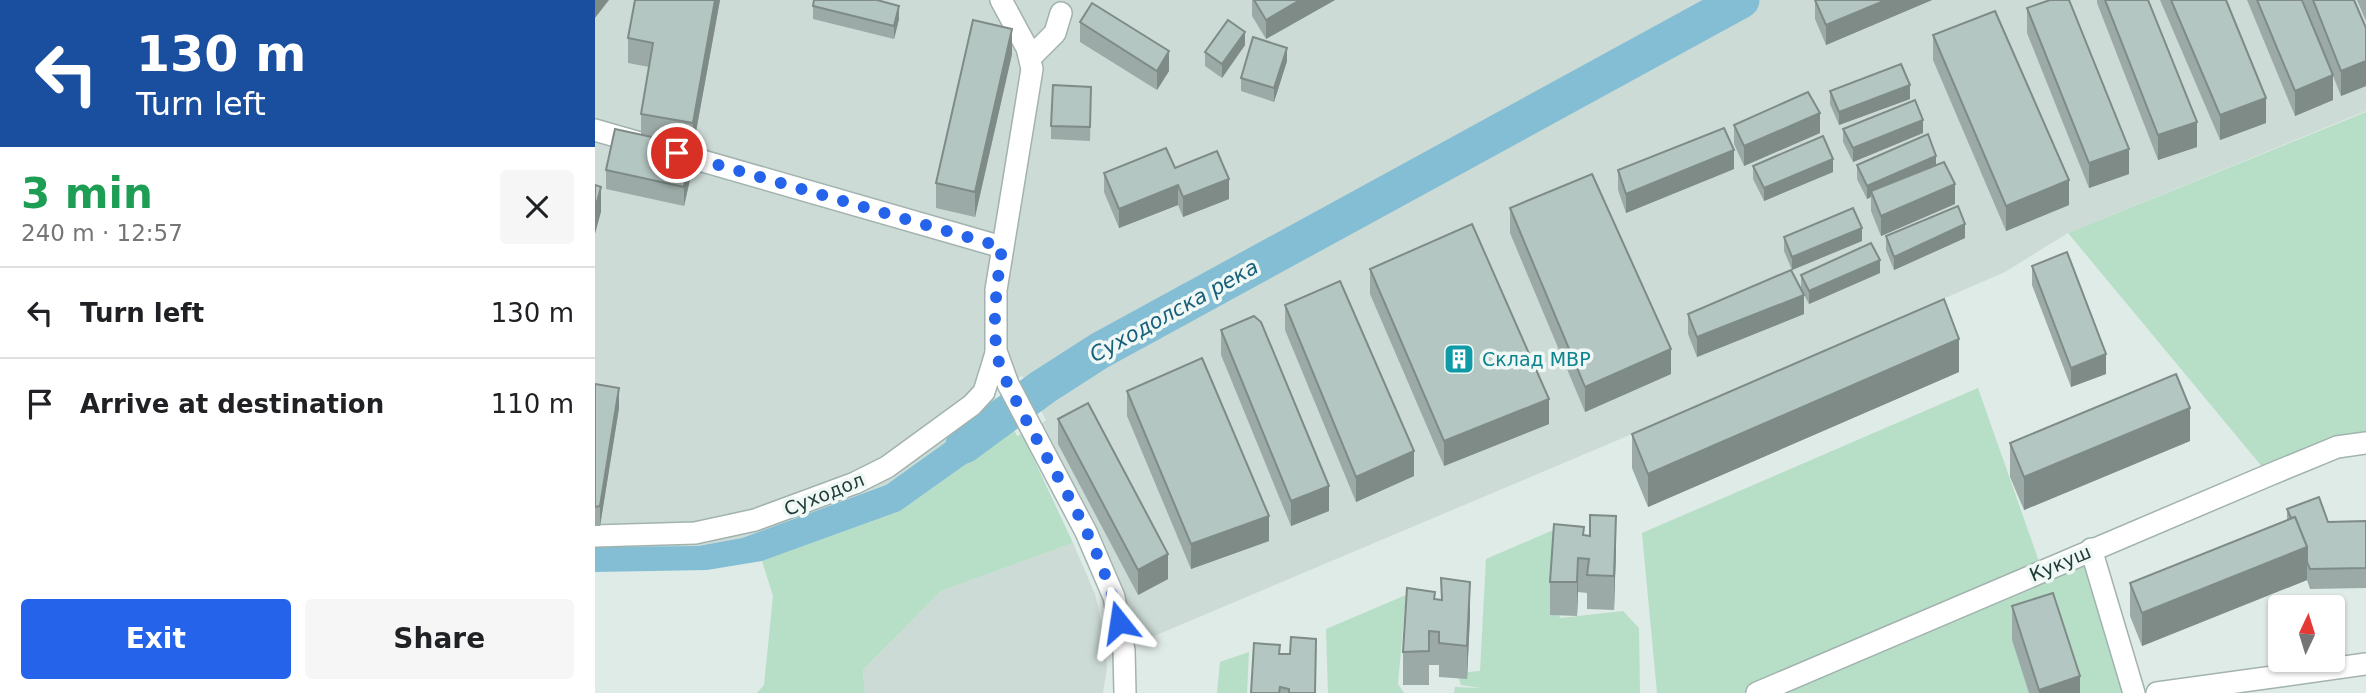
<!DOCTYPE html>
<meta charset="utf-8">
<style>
body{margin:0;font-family:"DejaVu Sans",sans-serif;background:#f6f6f6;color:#202124;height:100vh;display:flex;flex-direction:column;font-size:26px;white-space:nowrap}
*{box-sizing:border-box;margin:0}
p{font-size:23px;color:#757577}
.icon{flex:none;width:38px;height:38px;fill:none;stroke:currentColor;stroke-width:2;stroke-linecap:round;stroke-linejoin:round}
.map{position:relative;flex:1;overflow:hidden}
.details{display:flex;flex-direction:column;background:#fff;width:595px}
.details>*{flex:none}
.guide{background:#1a4fa0;color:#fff;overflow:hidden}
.needle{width:46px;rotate:4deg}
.buttons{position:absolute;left:1673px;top:595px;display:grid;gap:14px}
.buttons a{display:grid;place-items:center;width:77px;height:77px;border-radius:7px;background:#fff;box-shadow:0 2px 5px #0004;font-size:35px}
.pin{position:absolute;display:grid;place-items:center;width:60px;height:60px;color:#fff;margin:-30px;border:4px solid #fff;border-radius:50%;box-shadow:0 2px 7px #0007}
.me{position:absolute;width:77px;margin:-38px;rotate:345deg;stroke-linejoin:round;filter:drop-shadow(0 0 5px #0008)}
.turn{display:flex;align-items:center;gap:24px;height:147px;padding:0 21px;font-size:32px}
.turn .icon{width:91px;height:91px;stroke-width:2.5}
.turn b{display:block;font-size:49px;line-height:60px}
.round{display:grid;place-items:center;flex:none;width:74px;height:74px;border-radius:7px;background:#f6f6f6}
.overview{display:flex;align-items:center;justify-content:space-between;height:119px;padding:0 21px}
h1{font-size:42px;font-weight:700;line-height:52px;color:#1e9e55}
.cta{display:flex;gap:14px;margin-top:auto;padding:14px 21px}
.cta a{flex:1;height:80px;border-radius:7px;background:#2563eb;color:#fff;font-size:28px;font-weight:700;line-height:80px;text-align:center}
.cta a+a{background:#f6f6f6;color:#202124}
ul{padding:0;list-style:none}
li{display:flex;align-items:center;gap:21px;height:91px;padding:0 21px;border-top:2px solid #e0e0e0}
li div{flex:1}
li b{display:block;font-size:26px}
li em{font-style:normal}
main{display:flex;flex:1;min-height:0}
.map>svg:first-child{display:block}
.built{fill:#cddbd6}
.green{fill:#b7dec6}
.water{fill:#84bed4}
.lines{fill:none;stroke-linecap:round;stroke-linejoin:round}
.river{stroke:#84bed4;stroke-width:37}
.minor-casing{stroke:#a2b3af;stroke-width:24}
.minor{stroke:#fff;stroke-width:21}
.wall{fill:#9baaa6}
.shaded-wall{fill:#7e8b87}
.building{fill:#b4c6c1;stroke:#7e8b87;stroke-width:2}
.route{stroke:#2563eb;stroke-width:12;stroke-dasharray:0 21.6}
.labels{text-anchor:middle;stroke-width:7;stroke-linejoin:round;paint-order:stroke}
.culture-label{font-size:19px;fill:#0d838f;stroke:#f0f8f5;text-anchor:start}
.street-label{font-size:19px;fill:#1f3c38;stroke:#f0f8f5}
.water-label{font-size:21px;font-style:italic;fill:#175f7b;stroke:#f0f8f5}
</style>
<main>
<section class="details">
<div class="guide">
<div class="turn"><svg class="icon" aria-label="left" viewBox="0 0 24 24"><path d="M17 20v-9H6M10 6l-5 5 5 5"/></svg><div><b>130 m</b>Turn left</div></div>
</div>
<div class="overview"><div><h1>3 min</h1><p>240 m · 12:57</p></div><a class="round"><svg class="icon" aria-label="close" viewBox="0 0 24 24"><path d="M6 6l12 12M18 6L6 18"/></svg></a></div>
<ul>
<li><svg class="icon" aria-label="left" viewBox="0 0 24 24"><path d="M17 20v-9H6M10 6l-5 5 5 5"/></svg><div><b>Turn left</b></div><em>130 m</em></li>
<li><svg class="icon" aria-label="arrive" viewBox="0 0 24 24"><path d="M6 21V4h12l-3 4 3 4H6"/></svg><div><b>Arrive at destination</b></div><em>110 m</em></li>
</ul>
<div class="cta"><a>Exit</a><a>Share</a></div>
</section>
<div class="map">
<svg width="1771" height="693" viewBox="0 0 1771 693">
<rect width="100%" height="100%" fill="#dfebe7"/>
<g class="built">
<polygon points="0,0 1771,0 1771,111 1473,233 1410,272 1023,440 545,642 526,588 447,423 451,420 427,376 398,392 404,404 291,485 147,538 103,546 0,547"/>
<polygon points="478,543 500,594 508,629 512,668 508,693 270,693 268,670 346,591"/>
</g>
<g class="green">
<polygon points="1771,112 1771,435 1674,475 1473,233"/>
<polygon points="1383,388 1447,570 1496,549 1539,693 1062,693 1047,533"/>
<polygon points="419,430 422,436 427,434 478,543 346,591 268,670 270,693 162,693 169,685 178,596 167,561 305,511"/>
<polygon points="963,528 957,592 965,618 1028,611 1044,628 1045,693 859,693 860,687 886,688 866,685 862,673 885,671 891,559"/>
<polygon points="811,595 803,684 809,693 733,693 731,629"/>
<polygon points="654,652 652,693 622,693 625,662"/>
</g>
<polygon class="water" points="404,404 419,430 305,511 167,561 112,570 0,572 0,547 103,546 147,538 291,485"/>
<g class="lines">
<polyline class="river" points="369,445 448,387 504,351 1146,0"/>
<g class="minor-casing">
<g id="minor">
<polyline points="406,0 432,48 437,69 401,290 401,351 413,384 491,532 519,597 529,650 530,693"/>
<polyline points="436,57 460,33 466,13"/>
<polyline points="0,130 407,247"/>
<polyline points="0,536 100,533 160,520 260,483 292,467 377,405 389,392 401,353"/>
<polyline points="1496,549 1539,693"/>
<polyline points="1162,693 1674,475 1742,447 1771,443"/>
<polyline points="1562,693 1771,664"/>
</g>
</g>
<use href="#minor" class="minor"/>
</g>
<g class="wall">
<polygon points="125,0 98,148 98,166 89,206 11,189 11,170 46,135 46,114 54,67 33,63 33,38"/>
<polygon points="657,0 740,0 671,39 657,16"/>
<polygon points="1220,0 1337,0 1231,45 1220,19"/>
<polygon points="1502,0 1553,0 1602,147 1563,160 1502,3"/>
<polygon points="1565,0 1631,0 1671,123 1625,140"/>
<polygon points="1652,0 1707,0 1738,100 1700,116"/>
<polygon points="1708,0 1759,0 1771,28 1771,86 1746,96"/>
<polygon points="1762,0 1771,0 1771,21"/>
<polygon points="218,6 304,19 299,39 218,19"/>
<polygon points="1432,8 1534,174 1494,188 1432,33"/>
<polygon points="485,22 574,71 562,90 485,42"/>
<polygon points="1338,35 1474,205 1411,231 1338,60"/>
<polygon points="650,45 627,78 610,66 610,52"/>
<polygon points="417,54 380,217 341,208 341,183"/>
<polygon points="692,61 679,102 646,91 646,78"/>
<polygon points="1235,91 1315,99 1244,125 1235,104"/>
<polygon points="496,100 495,141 456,139 456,126"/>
<polygon points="1139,125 1225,133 1149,166 1139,144"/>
<polygon points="1248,129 1328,133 1258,162 1248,142"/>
<polygon points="1262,165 1341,165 1360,204 1286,236 1276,211 1276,197 1272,199 1262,179"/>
<polygon points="1158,166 1238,172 1169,201 1158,179"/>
<polygon points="580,168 634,199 588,217 583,205 524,228 509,192 509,173"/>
<polygon points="1139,169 1031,213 1023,190 1023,170"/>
<polygon points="915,208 1076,374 990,412 915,233"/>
<polygon points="1291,236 1370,238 1299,270 1291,250"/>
<polygon points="1189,237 1267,241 1197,270 1189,251"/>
<polygon points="1437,266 1511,374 1476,387 1437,285"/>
<polygon points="775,269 954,424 849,466 775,294"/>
<polygon points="1285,273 1214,304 1209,295 1209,314 1102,357 1093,334 1093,314 1206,287 1206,275"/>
<polygon points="690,305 819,476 761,502 690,330"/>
<polygon points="626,330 734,511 696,526 626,355"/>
<polygon points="1364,372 1053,507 1037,468 1037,434"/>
<polygon points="0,384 24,408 5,526 0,526"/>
<polygon points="532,391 674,541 596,569 532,416"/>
<polygon points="463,419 573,579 543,595 463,444"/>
<polygon points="1595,441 1429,510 1415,477 1415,443"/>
<polygon points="1692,509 1733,522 1771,521 1771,603 1771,581 1771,588 1715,589 1712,580 1547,646 1535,616 1535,583 1692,520"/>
<polygon points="995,515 1021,549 1019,610 992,609 992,593 983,592 982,616 955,615 955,582 989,535 995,536"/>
<polygon points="840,599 875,615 872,679 844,677 844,665 834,665 834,685 808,685 808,652"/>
<polygon points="1417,606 1485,693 1434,693 1417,640"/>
<polygon points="721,639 721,693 656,693 685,654 695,654"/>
</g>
<g class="shaded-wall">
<polygon points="0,0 14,0 0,18"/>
<polygon points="120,0 125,0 98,148 98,123"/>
<polygon points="705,0 740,0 671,39 671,20"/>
<polygon points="1291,0 1337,0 1231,45 1231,25"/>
<polygon points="304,6 304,19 299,39 299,26"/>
<polygon points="417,29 417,54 380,217 380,192"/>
<polygon points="650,32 650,45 627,78 627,64"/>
<polygon points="692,48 692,61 679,102 679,88"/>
<polygon points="574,51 574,71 562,90 562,71"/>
<polygon points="1771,61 1771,86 1746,96 1746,71"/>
<polygon points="1738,75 1738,100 1700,116 1700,91"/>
<polygon points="1315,85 1315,99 1244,125 1244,112"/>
<polygon points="1671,98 1671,123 1625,140 1625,115"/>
<polygon points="1225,113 1225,133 1149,166 1149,146"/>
<polygon points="1328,120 1328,133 1258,162 1258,148"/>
<polygon points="1602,122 1602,147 1563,160 1563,135"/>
<polygon points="98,146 98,166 89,206 89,187"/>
<polygon points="1534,149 1534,174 1494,188 1494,163"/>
<polygon points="1139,150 1139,169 1031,213 1031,194"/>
<polygon points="1341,156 1341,170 1276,191 1276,197 1272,199 1272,186"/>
<polygon points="1238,159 1238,172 1169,201 1169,188"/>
<polygon points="634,179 634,199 588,217 588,197"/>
<polygon points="1474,180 1474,205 1411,231 1411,206"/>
<polygon points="1360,184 1360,204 1286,236 1286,216"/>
<polygon points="583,185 583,205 524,228 524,209"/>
<polygon points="6,187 6,212 0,234 0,209"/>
<polygon points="1370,224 1370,238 1299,270 1299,257"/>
<polygon points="1267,228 1267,241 1197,270 1197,257"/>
<polygon points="1285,260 1285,273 1214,304 1214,291"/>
<polygon points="1209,295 1209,314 1102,357 1102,337"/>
<polygon points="1364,339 1364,372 1053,507 1053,474"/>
<polygon points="1076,349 1076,374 990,412 990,387"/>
<polygon points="1511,354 1511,374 1476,387 1476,368"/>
<polygon points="24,388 24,408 5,526 5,506"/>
<polygon points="954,399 954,424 849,466 849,441"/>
<polygon points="1595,408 1595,441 1429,510 1429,477"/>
<polygon points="819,451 819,476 761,502 761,477"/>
<polygon points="734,486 734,511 696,526 696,501"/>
<polygon points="674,516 674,541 596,569 596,544"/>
<polygon points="1021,516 1021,549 1019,610 1019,576"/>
<polygon points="1712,547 1712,580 1547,646 1547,613"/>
<polygon points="573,554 573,579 543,595 543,570"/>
<polygon points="983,558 983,592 982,616 982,582"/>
<polygon points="875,582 875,615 872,679 872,646"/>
<polygon points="1485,676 1485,693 1444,693 1444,690"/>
</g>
<g class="building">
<polygon points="40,0 120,0 98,123 46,114 58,43 33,38"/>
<polygon points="219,0 282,0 304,6 299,26 218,6"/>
<polygon points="659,0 705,0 671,20"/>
<polygon points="1220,0 1291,0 1231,25"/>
<polygon points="1455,0 1474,0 1534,149 1494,163 1432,8"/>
<polygon points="1510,0 1553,0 1602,122 1563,135"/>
<polygon points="1576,0 1631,0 1671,98 1625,115"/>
<polygon points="1662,0 1707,0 1738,75 1700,91"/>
<polygon points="1718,0 1759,0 1771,28 1771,61 1746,71"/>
<polygon points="497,3 574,51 562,71 485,22"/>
<polygon points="1400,11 1474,180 1411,206 1338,35"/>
<polygon points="378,20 417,29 380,192 341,183"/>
<polygon points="633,20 650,32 627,64 610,52"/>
<polygon points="658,37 692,48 679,88 646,78"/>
<polygon points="1306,64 1315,85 1244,112 1235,91"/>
<polygon points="458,85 496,87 495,127 456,126"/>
<polygon points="1213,92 1225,113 1149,146 1139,125"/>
<polygon points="1320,100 1328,120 1258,148 1248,129"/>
<polygon points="1129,128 1139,150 1031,194 1023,170"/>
<polygon points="20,129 98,146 89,187 11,170"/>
<polygon points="1333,134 1341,156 1272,186 1262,165"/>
<polygon points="1228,136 1238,159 1169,188 1158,166"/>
<polygon points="571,148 580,168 622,151 634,179 588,197 583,185 524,209 509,173"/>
<polygon points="1349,162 1360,184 1286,216 1276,191"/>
<polygon points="997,174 1076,349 990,387 915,208"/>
<polygon points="0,185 6,187 0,209"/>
<polygon points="1363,206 1370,224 1299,257 1291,236"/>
<polygon points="1258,208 1267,228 1197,257 1189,237"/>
<polygon points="877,224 954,399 849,441 775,269"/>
<polygon points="1276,243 1285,260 1214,291 1206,275"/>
<polygon points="1472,252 1511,354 1476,368 1437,266"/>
<polygon points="1196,270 1209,295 1102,337 1093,314"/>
<polygon points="745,281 819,451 761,477 690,305"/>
<polygon points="1349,299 1364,339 1053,474 1037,434"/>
<polygon points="659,316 666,322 734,486 696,501 626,330"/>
<polygon points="607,358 674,516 596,544 532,391"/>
<polygon points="1581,374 1595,408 1429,477 1415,443"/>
<polygon points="0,384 24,388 5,506 0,507"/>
<polygon points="493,403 573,554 543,570 463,419"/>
<polygon points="1724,497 1733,522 1771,521 1771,568 1715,569 1712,562 1712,547 1700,517 1696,518 1692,509"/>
<polygon points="995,515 1021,516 1019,576 992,575 994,559 983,558 982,582 955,582 959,524 989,527 988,535 995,536"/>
<polygon points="1700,517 1712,547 1547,613 1535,583"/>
<polygon points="846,578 875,582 872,646 844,643 844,632 834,631 834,651 808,652 812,588 840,592 839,599 847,600"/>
<polygon points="1458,593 1485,676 1444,690 1417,606"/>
<polygon points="696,637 721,639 720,693 694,693 694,689 685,687 684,693 656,693 659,643 685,645 684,654 695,654"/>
</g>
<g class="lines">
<path class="route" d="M82 153 407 247C402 287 395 327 405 367 442 452 504 529 524 622"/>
</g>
<defs>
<g id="building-square" transform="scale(1.575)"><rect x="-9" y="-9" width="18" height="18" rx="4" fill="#0f9aa8" stroke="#f0f8f5"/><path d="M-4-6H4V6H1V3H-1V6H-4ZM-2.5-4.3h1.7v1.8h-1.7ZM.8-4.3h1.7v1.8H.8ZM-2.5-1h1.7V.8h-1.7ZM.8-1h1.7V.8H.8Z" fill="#fff"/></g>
</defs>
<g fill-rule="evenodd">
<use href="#building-square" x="864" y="359"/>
</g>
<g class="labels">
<g class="culture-label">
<text x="887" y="366">Склад МВР</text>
</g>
<g class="street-label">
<text transform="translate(229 494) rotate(-22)" y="7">Суходол</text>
<text transform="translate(1465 563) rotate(-23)" y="7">Кукуш</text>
</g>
<g class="water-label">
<text transform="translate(579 311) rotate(-29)" y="7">Суходолска река</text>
</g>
</g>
</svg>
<div class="buttons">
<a><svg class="needle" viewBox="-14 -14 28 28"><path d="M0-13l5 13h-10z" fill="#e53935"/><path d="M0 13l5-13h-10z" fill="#757577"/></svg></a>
</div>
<div class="pin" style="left:82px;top:153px;background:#d93025"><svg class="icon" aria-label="arrive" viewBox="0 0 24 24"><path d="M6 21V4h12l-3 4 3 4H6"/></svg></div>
<svg class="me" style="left:524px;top:622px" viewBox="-20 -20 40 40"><path d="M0-17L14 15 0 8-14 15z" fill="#2563eb" stroke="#fff" stroke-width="4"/></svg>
</div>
</main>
